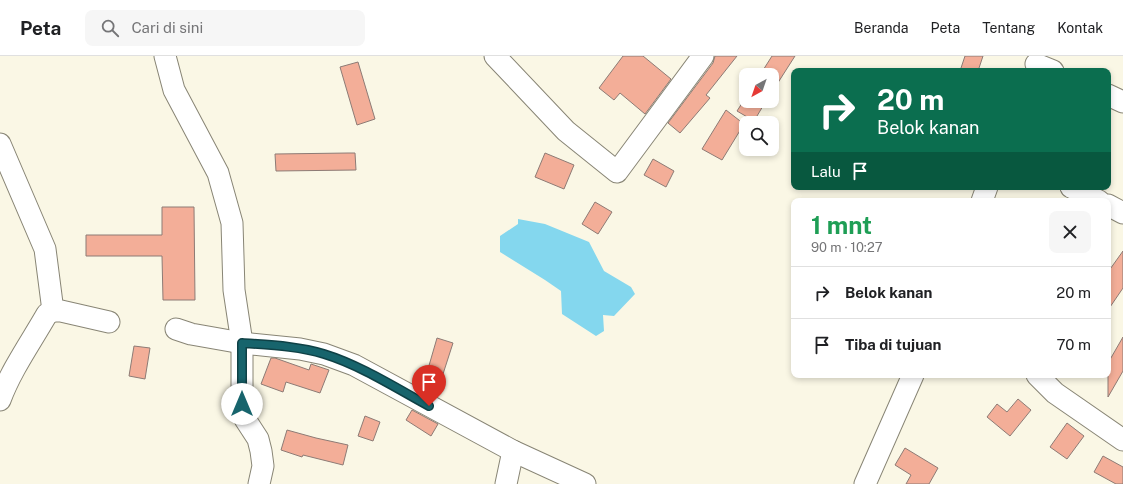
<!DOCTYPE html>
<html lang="id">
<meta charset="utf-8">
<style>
body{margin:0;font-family:"Public Sans",sans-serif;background:#f6f6f6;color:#202124;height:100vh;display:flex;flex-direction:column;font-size:15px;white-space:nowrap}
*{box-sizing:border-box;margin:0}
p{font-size:13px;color:#757577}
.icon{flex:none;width:22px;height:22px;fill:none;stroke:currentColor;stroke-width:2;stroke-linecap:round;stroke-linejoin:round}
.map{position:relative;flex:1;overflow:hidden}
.drawer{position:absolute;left:791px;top:142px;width:320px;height:180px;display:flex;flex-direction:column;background:#fff;border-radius:8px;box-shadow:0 2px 6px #0003}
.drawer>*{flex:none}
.hud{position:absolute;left:791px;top:12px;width:320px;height:122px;border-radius:8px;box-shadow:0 2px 6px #0003;background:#0b6e4f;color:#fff;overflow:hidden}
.needle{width:26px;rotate:220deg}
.controls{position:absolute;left:739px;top:12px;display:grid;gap:8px}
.controls a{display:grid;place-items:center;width:40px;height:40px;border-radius:8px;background:#fff;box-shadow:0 2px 6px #0003;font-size:20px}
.pin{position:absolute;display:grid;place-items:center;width:34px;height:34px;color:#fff;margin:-41px -17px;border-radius:50% 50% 50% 0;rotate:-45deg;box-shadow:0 0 4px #0007}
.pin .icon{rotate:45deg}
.me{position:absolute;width:44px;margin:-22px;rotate:0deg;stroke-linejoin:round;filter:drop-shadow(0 0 3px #0008)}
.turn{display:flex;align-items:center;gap:14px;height:84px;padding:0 20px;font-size:18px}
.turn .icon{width:52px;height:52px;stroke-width:2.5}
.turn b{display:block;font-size:28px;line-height:34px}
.then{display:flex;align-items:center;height:38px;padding:0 20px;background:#0003;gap:8px;font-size:15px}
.round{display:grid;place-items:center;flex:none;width:42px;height:42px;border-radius:8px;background:#f6f6f6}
.headline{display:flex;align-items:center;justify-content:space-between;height:68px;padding:0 20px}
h1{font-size:24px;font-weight:700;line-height:30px;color:#1e9e55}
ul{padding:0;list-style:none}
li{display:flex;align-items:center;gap:12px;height:52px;padding:0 20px;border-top:1px solid #e0e0e0}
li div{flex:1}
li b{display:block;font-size:15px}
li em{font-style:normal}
header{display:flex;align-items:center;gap:24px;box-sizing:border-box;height:56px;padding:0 20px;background:#fff;border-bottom:1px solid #e0e0e0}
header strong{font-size:19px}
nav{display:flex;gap:22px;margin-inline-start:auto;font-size:14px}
.search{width:280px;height:36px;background:#f6f6f6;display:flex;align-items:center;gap:10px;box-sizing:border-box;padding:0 14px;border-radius:8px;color:#757577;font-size:15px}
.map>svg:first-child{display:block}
.water{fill:#84d7ee}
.building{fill:#f3ae98;stroke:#8d7b75}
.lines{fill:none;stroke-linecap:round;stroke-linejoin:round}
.minor-casing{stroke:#888575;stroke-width:23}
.minor{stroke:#fff;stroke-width:21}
.route-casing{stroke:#0f4146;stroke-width:10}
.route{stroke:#17646c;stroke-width:7}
</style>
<header>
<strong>Peta</strong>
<div class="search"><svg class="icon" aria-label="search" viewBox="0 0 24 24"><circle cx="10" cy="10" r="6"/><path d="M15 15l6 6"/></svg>Cari di sini</div>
<nav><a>Beranda</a><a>Peta</a><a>Tentang</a><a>Kontak</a></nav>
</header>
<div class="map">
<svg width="1123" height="428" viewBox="0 0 1123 428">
<rect width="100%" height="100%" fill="#faf7e5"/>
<polygon class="water" points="518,163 545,168 589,186 604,215 631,231 635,238 614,260 603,259 604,275 596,280 562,258 561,235 545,224 500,196 500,180 518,168"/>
<g class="building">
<polygon points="623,0 643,0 671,23 645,58 620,37 614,44 599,32"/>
<polygon points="715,0 737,0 706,39 710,42 680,77 668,67 713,7"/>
<polygon points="772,0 795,0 772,36 772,19 760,19"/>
<polygon points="965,0 983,0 978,15 960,15"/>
<polygon points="358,6 375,63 357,69 340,11"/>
<polygon points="746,41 746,45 766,45 754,65 737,55"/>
<polygon points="726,54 744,68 722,104 702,93"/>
<polygon points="348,97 355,97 356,114 276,115 275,98"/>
<polygon points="545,97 574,109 564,133 535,121"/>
<polygon points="653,103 674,115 666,131 644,119"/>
<polygon points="595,146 612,156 598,178 582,168"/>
<polygon points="162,151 194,151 195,244 163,244 162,200 86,200 86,179 162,179"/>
<polygon points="1123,195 1123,232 1108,254 1108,216"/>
<polygon points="1123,281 1123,315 1108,341 1108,307"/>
<polygon points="437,282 453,287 443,318 428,313"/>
<polygon points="134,290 150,292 145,323 129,320"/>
<polygon points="271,302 275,302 309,314 311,308 329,314 320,337 286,326 283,336 261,328"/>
<polygon points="1018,343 1031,354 1010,380 987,361 997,348 1007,356"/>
<polygon points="412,354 438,368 431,380 406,364"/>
<polygon points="365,360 380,366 373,385 358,380"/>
<polygon points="1067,367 1084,380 1067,403 1050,391"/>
<polygon points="287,374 316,382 348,389 343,409 303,399 302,401 281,394"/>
<polygon points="905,392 938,412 929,428 906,428 911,419 895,409"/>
<polygon points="1103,400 1123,411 1123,428 1116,428 1094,416"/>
</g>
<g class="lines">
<g class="minor-casing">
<g id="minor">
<polyline points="165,0 174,34 218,117 232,167 234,234 242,287 242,348 245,363 258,383 261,395 263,410 259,428"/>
<polyline points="495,0 566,75 617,116 703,0"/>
<polyline points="1036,8 1053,15"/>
<polyline points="1108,39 1123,46"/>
<polyline points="0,88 45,193 53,255"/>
<polyline points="1071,131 1099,145"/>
<polyline points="982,145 987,131"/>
<polyline points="1108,149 1123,157"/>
<polyline points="176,273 191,278 242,287 300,293 324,298 354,309 513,395 585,428"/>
<polyline points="1037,319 1055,337 1123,384"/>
<path d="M0 344C11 314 31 286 47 258L53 255H61L109 266"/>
<polyline points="506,428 513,395"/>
<polyline points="865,428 913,319"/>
</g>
</g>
<use href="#minor" class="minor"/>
</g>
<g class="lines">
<g class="route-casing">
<path id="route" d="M242 348V287C269 289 298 290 324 298 360 309 396 332 429 350"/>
</g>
<use href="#route" class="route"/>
</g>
</svg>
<div class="controls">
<a><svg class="needle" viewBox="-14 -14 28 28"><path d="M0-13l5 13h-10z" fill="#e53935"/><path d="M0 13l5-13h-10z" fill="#757577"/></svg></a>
<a><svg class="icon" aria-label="search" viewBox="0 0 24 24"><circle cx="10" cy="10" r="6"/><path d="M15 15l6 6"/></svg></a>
</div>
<div class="pin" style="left:429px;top:350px;background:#d93025"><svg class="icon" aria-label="arrive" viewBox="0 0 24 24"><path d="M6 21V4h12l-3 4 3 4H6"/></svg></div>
<svg class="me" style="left:242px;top:348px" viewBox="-20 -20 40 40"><circle r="19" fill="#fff"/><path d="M0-13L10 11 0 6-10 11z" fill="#17646c"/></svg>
<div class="hud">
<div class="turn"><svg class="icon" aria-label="right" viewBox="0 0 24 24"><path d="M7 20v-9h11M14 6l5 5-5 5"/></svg><div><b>20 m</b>Belok kanan</div></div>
<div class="then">Lalu<svg class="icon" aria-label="arrive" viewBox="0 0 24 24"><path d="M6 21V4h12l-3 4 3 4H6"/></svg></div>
</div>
<section class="drawer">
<div class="headline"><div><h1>1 mnt</h1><p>90 m · 10:27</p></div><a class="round"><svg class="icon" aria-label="close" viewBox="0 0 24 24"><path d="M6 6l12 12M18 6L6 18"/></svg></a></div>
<ul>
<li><svg class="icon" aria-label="right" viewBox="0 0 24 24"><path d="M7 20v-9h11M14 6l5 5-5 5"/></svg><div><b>Belok kanan</b></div><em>20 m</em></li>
<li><svg class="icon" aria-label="arrive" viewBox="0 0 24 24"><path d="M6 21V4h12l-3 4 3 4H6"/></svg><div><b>Tiba di tujuan</b></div><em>70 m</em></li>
</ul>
</section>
</div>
